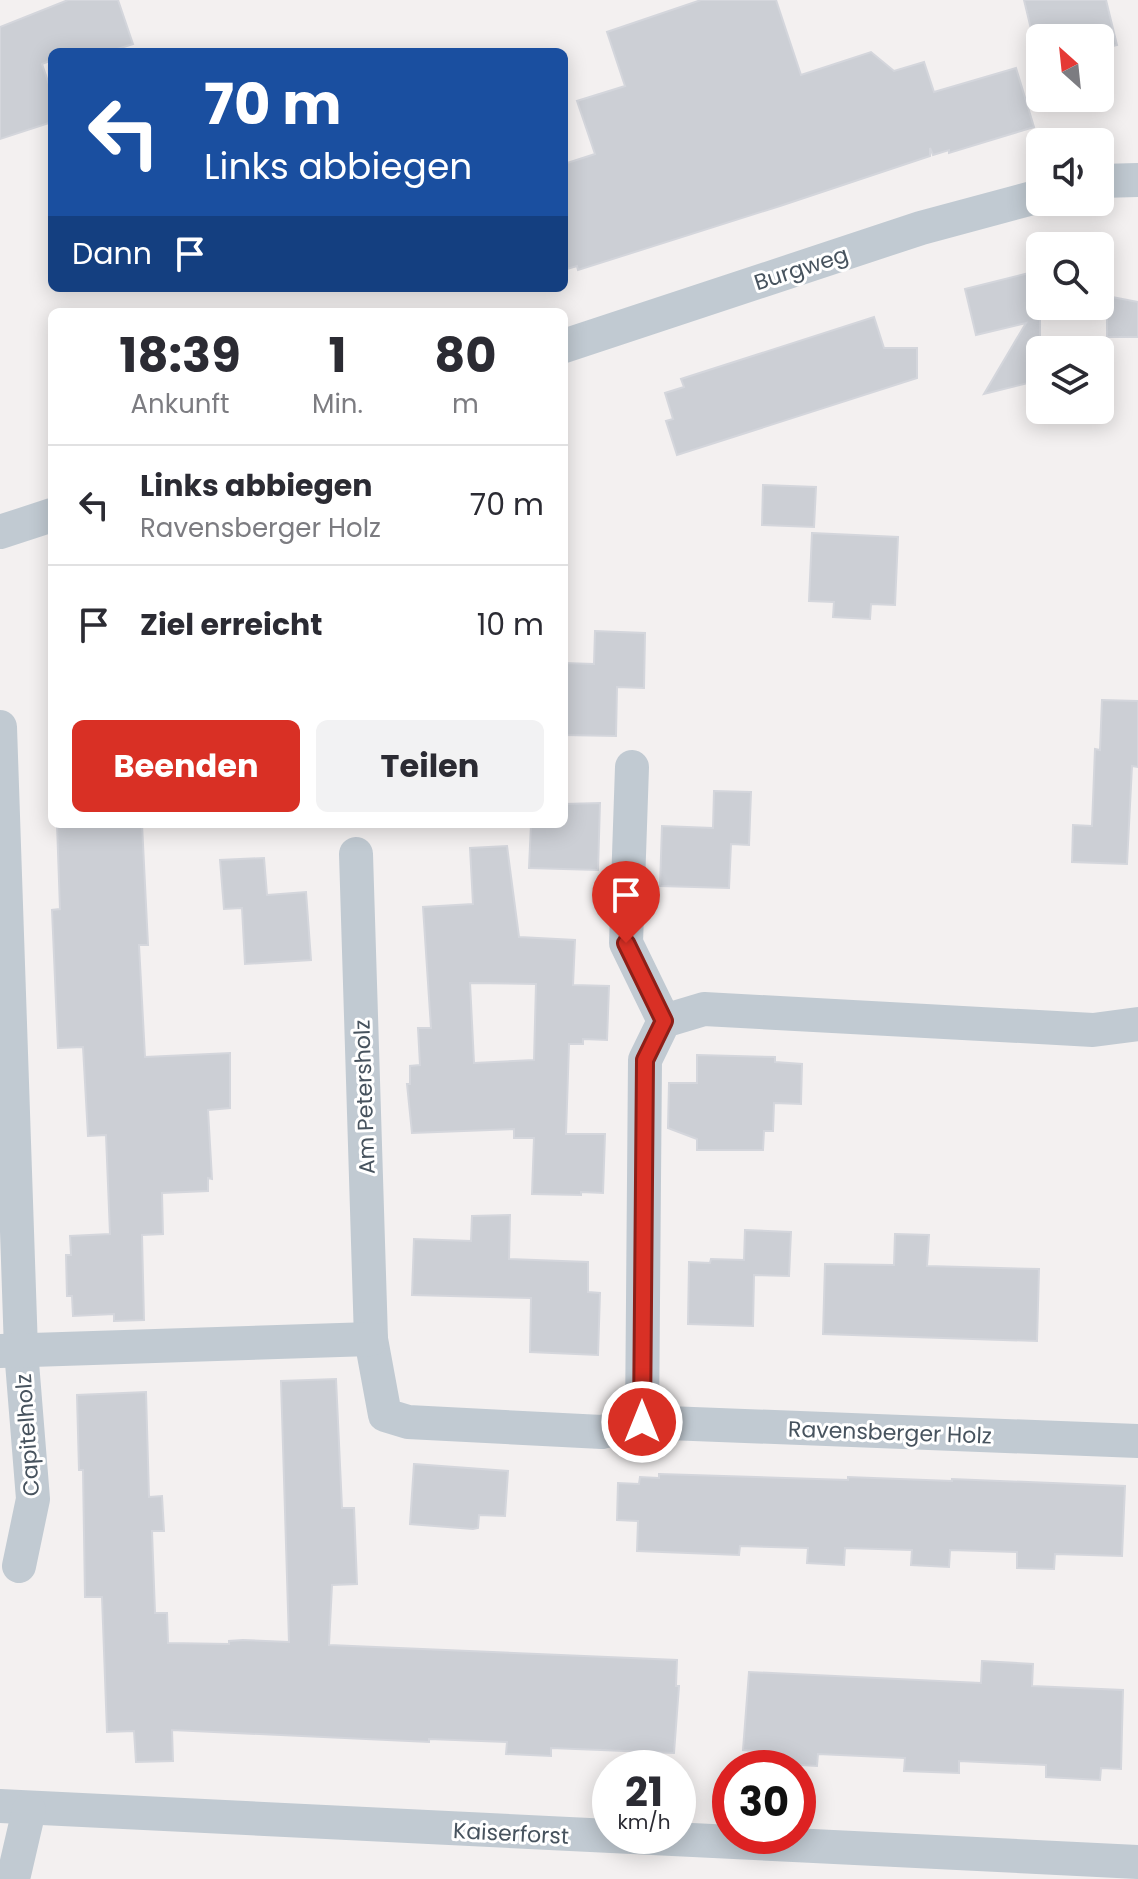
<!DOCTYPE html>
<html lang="de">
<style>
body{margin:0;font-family:Poppins,sans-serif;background:#f2f2f3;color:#2b2b33;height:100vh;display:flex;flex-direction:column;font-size:30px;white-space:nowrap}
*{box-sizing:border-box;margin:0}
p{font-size:26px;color:#7c7c81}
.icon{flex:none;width:44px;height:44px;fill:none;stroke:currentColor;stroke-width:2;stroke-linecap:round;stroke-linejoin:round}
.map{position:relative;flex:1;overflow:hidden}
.drawer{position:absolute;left:48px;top:308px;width:520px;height:520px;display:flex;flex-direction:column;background:#fff;border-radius:12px;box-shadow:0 4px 20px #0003}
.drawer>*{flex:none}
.banner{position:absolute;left:48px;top:48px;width:520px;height:244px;border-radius:12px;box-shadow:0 4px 20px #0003;background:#1a4fa0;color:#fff;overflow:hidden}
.needle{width:52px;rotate:333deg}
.controls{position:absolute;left:1026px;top:24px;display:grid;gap:16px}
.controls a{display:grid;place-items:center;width:88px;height:88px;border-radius:12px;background:#fff;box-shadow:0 4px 20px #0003;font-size:40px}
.speed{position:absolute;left:592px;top:1750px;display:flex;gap:16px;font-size:40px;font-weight:700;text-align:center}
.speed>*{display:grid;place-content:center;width:104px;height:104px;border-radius:50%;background:#fff;box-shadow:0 4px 20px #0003;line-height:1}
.speed small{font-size:20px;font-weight:400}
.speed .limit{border:12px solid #d22;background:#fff;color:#111}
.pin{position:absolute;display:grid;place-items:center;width:68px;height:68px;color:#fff;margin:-82px -34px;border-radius:50% 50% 50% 0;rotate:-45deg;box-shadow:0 0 8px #0007}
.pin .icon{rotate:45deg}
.me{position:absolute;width:88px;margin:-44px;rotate:0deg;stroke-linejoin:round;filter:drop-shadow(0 0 6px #0008)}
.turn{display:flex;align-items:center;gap:28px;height:168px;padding:0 24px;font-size:36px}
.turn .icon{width:104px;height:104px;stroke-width:2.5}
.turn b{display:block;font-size:56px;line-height:68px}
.then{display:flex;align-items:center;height:76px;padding:0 24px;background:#0003;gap:16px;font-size:30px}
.eta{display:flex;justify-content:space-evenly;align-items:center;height:136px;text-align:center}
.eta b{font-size:48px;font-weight:700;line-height:56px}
.primary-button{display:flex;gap:16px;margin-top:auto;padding:16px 24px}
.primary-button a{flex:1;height:92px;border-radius:12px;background:#d93025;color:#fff;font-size:32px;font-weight:700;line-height:92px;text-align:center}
.primary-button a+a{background:#f2f2f3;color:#2b2b33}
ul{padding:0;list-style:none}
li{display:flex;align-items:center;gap:24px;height:120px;padding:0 24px;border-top:2px solid #e1e1e2}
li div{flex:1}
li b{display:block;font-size:30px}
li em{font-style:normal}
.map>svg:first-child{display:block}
.building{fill:#cccfd5;stroke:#d4d6dc;stroke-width:2;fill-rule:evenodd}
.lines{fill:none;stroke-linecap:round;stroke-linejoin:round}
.street{stroke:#c1cad2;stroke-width:34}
.route-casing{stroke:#8d1f18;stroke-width:20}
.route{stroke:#d93025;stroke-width:14}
.labels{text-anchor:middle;stroke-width:6;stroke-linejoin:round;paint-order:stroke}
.street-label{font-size:22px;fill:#47535e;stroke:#fff}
</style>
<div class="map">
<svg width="1138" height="1879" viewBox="0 0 1138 1879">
<rect width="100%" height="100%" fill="#f3f0f0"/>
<g class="building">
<polygon points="68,0 118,0 133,44 108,52 52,52 52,60 42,64 52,93 52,122 0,139 0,27"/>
<polygon points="701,0 776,0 801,75 871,52 894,71 924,62 934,92 1016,68 1034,127 949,153 949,150 933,155 930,148 930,156 780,206 578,270 577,266 564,270 564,164 595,154 577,101 625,86 607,32"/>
<polygon points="1024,0 1106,0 1117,45 1100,49 1100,38 1040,38 1039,62"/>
<polygon points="1029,273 1036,305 1040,299 1040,380 984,394 1026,323 976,335 965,289"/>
<polygon points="1107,296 1138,302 1138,337 1107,337"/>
<polygon points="874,317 884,348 917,348 917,378 677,455 666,421 673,419 665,393 684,387 681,379"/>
<polygon points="763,485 816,487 814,527 762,525"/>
<polygon points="812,533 898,537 895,605 871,604 870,619 833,617 834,602 809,601"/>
<polygon points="595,631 645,633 644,688 617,687 616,736 564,735 564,663 594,664"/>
<polygon points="1102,700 1138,701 1138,767 1132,766 1127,864 1072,862 1073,825 1092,826 1095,749 1100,750"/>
<polygon points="714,791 751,792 749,845 731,844 729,888 660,886 662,826 713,828"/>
<polygon points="600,803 598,870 529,868 531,824 564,824 564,804"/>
<polygon points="57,824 142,824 148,945 139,945 145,1057 230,1053 230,1108 208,1110 212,1179 208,1178 208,1191 162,1193 163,1234 142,1235 144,1320 114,1321 114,1314 73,1316 72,1296 67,1296 66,1255 71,1255 70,1236 110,1234 106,1135 88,1136 83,1047 58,1048 52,910 60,909"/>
<path d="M507 846 519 937 575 940 573 985 609 986 607 1040 583 1039V1044H569L566 1134H605L603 1193 581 1192V1195L532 1194 534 1138H514V1129L412 1133 407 1084H410V1066L420 1065 418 1028H431L423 907 473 904 470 848ZM470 983 536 984 534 1060 474 1063Z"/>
<polygon points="264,858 267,895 306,892 311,960 245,964 242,908 224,909 220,860"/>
<polygon points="697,1055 775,1057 775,1062 802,1064 801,1104 774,1103 773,1131 764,1131 763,1150 697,1150 697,1139 668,1128 669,1083 697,1083"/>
<polygon points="510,1215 509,1259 588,1262 588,1292 600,1293 598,1355 530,1352 531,1298 412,1295 414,1239 471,1241 472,1216"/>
<polygon points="745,1230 791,1232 789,1276 754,1275 753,1326 688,1324 689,1262 710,1263 711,1259 744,1260"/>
<polygon points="895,1234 929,1235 927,1266 1039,1269 1037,1341 823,1334 825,1264 894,1265"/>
<polygon points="336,1379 342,1508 354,1508 357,1584 332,1585 329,1645 677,1660 676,1686 679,1686 674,1753 551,1748 551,1756 506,1754 507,1742 429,1739 429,1742 172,1730 173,1761 136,1762 134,1731 107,1732 102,1597 85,1597 83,1470 79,1470 77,1395 146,1392 149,1497 162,1496 164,1531 152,1531 155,1613 167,1613 168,1643 229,1644 229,1641 243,1640 289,1642 281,1381"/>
<polygon points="414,1464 508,1471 505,1516 479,1515 478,1528 473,1529 410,1524"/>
<polygon points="659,1474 848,1480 848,1477 952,1481 952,1479 1125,1486 1122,1556 1055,1554 1054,1569 1017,1568 1017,1552 984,1551 950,1550 949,1567 911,1565 912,1550 845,1548 844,1565 807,1563 808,1548 740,1546 739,1555 637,1551 638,1521 617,1520 618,1483 639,1484 640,1477 659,1478"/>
<polygon points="982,1661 1033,1664 1032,1686 1123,1690 1121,1769 1101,1768 1100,1780 1046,1777 1046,1765 959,1761 959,1773 904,1771 905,1758 818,1754 817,1766 763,1763 763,1752 743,1750 749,1672 981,1683"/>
</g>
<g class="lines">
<g class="street">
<polyline points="1100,181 1138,180"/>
<polyline points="564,346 921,228 1040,196"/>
<polyline points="0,532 52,515"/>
<polyline points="0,727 21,1350 33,1499 19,1566"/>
<polyline points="632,767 626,943 664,1021"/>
<polyline points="356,854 371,1339 385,1415 408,1422 602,1432 642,1422 1138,1441"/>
<polyline points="0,1351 371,1339"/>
<polyline points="642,1422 645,1060 664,1021 704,1009 1093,1030 1138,1024"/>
<polyline points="0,1806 1138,1862"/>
<polyline points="13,1879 29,1810"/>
</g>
</g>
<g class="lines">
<g class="route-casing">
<polyline id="route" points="626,943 664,1021 645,1060 642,1422"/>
</g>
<use href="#route" class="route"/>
</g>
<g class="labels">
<g class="street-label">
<text transform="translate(801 268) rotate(-18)" y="8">Burgweg</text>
<text transform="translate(364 1097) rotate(-92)" y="8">Am Petersholz</text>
<text transform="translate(890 1432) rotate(2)" y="8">Ravensberger Holz</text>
<text transform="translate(27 1435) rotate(-94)" y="8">Capitelholz</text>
<text transform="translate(511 1833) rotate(3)" y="8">Kaiserforst</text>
</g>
</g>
</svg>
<div class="controls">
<a><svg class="needle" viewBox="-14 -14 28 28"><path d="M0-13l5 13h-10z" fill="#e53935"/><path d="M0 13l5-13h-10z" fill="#7c7c81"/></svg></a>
<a><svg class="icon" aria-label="sound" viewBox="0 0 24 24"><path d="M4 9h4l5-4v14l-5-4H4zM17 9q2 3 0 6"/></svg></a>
<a><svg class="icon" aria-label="search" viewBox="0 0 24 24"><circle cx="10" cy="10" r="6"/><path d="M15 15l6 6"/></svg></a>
<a><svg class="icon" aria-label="layers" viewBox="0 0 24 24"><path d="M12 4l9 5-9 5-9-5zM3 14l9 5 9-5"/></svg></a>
</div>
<div class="speed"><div>21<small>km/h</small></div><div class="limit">30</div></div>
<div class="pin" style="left:626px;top:943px;background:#d93025"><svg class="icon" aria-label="arrive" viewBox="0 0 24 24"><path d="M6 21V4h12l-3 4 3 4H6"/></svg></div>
<svg class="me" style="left:642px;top:1422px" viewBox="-20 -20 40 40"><circle r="17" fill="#d93025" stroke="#fff" stroke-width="3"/><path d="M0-11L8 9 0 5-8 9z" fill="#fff"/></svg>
<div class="banner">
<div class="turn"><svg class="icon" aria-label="left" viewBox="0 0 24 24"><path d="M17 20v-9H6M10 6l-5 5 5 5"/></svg><div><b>70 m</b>Links abbiegen</div></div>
<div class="then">Dann<svg class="icon" aria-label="arrive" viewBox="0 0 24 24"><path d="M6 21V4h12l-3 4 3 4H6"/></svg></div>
</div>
<section class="drawer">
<div class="eta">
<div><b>18:39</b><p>Ankunft</p></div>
<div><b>1</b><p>Min.</p></div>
<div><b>80</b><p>m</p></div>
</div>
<ul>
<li><svg class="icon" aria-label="left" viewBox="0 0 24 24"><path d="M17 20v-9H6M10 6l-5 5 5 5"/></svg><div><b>Links abbiegen</b><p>Ravensberger Holz</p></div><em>70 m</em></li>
<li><svg class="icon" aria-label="arrive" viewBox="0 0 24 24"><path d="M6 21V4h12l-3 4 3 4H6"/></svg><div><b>Ziel erreicht</b></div><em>10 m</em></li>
</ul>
<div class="primary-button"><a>Beenden</a><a>Teilen</a></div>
</section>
</div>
